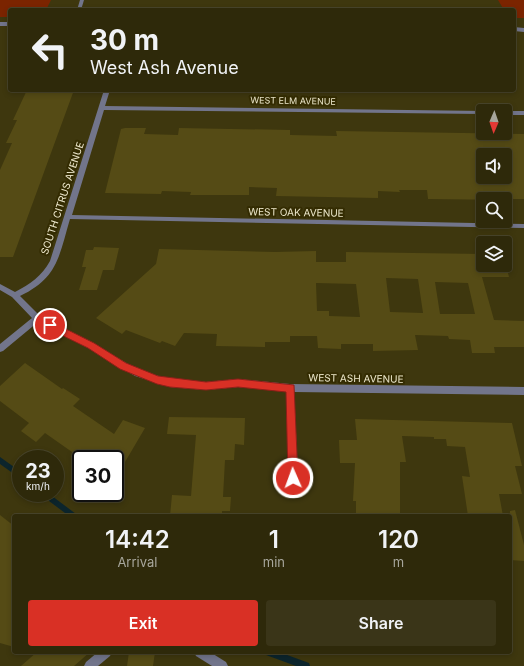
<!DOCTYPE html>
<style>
body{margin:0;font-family:Inter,sans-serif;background:#3a3518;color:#f1f3f6;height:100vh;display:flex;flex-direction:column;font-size:15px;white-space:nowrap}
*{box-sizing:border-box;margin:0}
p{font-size:13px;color:#a7a69c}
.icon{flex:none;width:22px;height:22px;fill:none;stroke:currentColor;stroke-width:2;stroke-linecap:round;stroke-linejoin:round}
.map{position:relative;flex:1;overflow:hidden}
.panel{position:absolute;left:12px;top:514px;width:500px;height:140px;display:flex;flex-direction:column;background:#2e290a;border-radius:4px;box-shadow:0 2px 6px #0003,0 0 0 1px #49452b}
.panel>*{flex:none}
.guide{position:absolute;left:8px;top:8px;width:508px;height:84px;border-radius:4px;box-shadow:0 2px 6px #0003,0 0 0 1px #49452b;background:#2e290a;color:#f1f3f6;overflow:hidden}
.needle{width:26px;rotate:182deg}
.fabs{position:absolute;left:476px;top:104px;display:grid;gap:8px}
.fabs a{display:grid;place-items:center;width:36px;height:36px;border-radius:4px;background:#2e290a;box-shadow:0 2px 6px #0003,0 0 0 1px #49452b;font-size:20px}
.speed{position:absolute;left:12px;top:450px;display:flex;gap:8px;font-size:20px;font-weight:700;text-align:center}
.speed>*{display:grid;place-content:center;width:52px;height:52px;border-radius:50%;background:#2e290a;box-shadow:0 2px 6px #0003,0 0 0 1px #49452b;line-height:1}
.speed small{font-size:10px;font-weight:400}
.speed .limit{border:2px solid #111;border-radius:6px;background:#fff;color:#111}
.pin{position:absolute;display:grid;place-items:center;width:34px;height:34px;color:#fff;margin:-17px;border:2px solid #fff;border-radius:50%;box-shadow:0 1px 4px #0007}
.me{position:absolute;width:44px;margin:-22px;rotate:358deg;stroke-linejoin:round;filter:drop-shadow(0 0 3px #0008)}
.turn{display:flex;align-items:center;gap:14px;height:84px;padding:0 16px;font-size:18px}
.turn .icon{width:52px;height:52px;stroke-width:2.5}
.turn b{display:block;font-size:28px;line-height:34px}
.eta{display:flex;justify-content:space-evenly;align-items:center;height:68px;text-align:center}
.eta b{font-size:24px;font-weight:600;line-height:28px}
.primary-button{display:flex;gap:8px;margin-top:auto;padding:8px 16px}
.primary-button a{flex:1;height:46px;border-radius:4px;background:#d93025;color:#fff;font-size:16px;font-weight:600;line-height:46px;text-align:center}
.primary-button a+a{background:#3a3518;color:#f1f3f6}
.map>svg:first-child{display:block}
.green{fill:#7b2400}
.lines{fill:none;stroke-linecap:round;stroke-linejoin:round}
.stream{fill:#0c252c;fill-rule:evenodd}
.building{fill:#554b15;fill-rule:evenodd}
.lane{fill:#72758b;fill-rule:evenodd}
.street{fill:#72758b;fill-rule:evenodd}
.route{fill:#d93025;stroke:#8d1f18}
.labels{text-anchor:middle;stroke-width:4;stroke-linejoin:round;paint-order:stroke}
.far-street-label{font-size:9px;fill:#ede8cc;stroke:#342c02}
.street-label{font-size:10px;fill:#ede8cc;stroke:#342c02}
</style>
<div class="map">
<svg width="524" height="666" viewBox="0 0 524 666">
<rect width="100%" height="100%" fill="#3e370e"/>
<g class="green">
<polygon points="0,0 51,0 46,10 10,10 10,17 0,17"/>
<polygon points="498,0 524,0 524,18 514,18 514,10 504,10"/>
</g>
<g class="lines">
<g class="stream">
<polygon points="0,457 21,472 21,479 0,464"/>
<polygon points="40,493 48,493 76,514 77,516 69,516 41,495"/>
<polygon points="265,652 279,652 309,663 310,666 296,666 266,655"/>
</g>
</g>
<g class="building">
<polygon points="27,90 74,90 13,257 0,257 0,170 12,143 6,143 17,120 13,120"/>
<path d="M125 128H146L144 134 178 135 179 128 290 130V135L337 136 336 131 524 134V199H512L513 200 428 199 427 190H399L400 192 378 191V198L276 196 277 188 249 187V195H190L191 192 162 191 161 194 105 193 121 129ZM483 155H505V177H483Z"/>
<polygon points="94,247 119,248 114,270 103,270 97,290 79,290 86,267 82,267 86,250 93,250"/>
<path d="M159 249 275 252 316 251V262H346V252L483 254V265H505V261L509 277H482L494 320 524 321V347H494L495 353H472L470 340 449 339 448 336 415 335 418 350 373 351V344H341V349L318 348 317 336H290V342H265V347L216 346 217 334 184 333 175 346 162 341 160 343 126 330 122 334 96 318 156 264ZM386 278 418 279 423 313 390 312ZM435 282 468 283 475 314H440ZM316 283 356 284 360 317 329 316V311H317Z"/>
<polygon points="25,363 62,389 63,388 80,399 73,406 114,434 123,420 145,428 115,479 115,459 82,459 45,433 36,442 21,431 29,423 0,401 0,386"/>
<polygon points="169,417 245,418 244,445 235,444 234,460 225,460 223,497 231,497 230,511 222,511 222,516 170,516 172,495 191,496 196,435 167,434"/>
<polygon points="355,419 512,423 522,466 515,466 522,494 499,494 503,516 468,516 462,476 470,477 465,447 447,446 446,439 434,439 434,437 402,436 406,462 400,462 400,516 356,516 356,501 353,501 355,463 340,463 339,440 357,440"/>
<polygon points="515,510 524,545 524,561 510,560 510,511"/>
<polygon points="0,515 14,526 14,647 0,643"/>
<polygon points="37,652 90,652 74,666 21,666"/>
<polygon points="129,652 155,652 153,666 127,666"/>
</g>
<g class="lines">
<g class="lane">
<polygon points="80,0 84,0 81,10 77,10"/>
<polygon points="98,652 112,652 110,656 98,666 84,666 86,662"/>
<polygon points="194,652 210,652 226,662 228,666 212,666 196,656"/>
</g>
<g class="street">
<rect x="0" y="22" width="10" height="4"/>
<polygon points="514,27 524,28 524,32 514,31"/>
<path d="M104 90H110L105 106 485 111H483V114L104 110 72 215 524 224V228L70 219C59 256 58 278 20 296L40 316 94 344 140 371 170 379 206 382 238 379 290 384 524 387V395L294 392 299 493 297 496 294 498 291 496 289 493 286 391 238 387 206 390 170 387 135 376 88 348 38 322 3 351 0 352V344L32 318 12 297 0 290V284L15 292C30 284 42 276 50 261Z"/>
<rect x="505" y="111" width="19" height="4"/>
</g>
</g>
<polygon class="route" points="50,321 94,343 126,363 158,376 206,382 238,379 294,385 298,478 297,481 293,483 289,481 288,478 286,392 238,387 206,390 170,387 157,384 120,369 88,348 47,328 46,325"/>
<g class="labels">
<g class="far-street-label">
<text transform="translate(293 101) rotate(1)" y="3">WEST ELM AVENUE</text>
</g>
<g class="street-label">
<text transform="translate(62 198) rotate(-72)" y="4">SOUTH CITRUS AVENUE</text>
<text transform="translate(296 212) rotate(1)" y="4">WEST OAK AVENUE</text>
<text transform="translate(356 378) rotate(1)" y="4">WEST ASH AVENUE</text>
</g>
</g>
</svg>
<div class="fabs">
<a><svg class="needle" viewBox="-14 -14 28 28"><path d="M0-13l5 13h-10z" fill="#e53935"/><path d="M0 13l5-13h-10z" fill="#a7a69c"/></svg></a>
<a><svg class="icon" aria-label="sound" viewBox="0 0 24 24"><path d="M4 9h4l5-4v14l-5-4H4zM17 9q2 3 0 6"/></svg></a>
<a><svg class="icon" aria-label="search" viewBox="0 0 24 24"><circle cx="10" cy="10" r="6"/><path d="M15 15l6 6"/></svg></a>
<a><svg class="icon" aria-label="layers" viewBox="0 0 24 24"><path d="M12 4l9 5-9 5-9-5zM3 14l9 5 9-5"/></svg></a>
</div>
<div class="speed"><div>23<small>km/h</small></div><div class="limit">30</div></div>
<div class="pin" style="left:50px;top:325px;background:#d93025"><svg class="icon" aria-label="arrive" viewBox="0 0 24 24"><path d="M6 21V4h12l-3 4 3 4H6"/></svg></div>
<svg class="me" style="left:293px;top:478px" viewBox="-20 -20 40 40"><circle r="17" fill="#d93025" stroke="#fff" stroke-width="3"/><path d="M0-11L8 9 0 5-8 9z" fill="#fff"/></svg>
<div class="guide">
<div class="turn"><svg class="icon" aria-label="left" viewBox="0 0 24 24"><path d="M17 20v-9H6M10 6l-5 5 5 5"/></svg><div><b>30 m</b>West Ash Avenue</div></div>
</div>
<section class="panel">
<div class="eta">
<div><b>14:42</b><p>Arrival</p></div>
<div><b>1</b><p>min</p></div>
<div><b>120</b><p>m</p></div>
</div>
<div class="primary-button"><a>Exit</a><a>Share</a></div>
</section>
</div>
